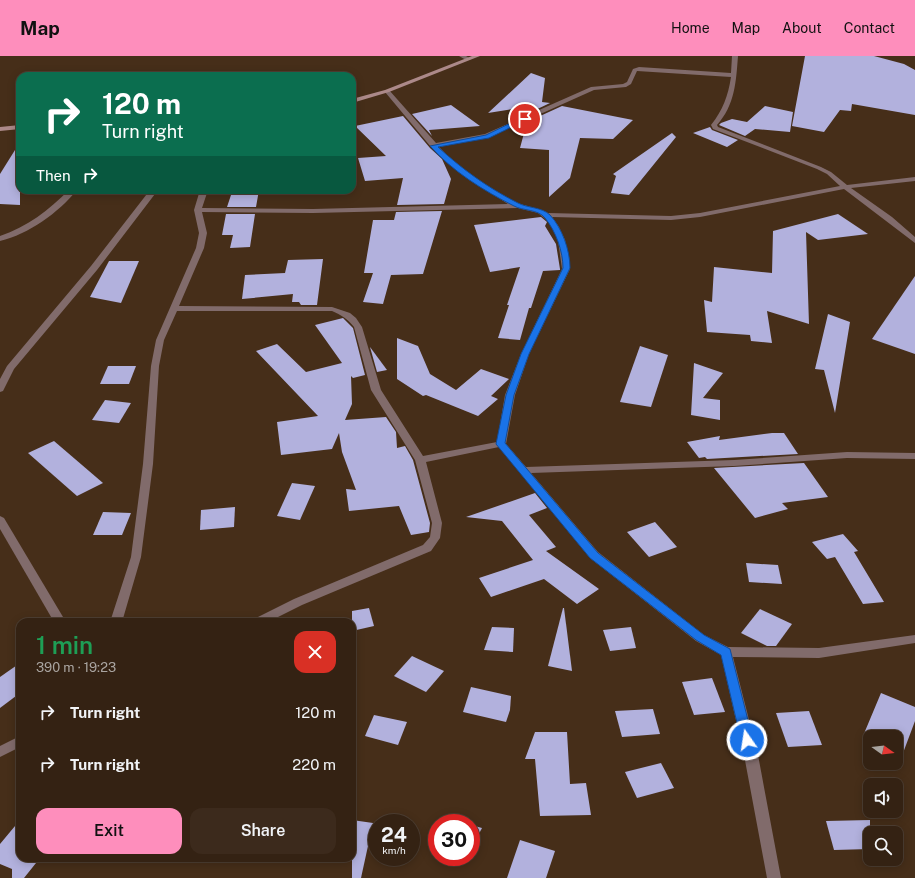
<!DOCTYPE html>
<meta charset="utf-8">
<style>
body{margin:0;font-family:"Public Sans",sans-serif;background:#3c2a1c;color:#f1f3f6;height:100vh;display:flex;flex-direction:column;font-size:15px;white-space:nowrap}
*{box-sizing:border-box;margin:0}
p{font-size:13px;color:#a9a4a0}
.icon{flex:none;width:22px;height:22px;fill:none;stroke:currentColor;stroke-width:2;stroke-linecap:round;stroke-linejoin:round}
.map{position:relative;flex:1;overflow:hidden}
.details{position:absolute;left:16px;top:562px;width:340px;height:244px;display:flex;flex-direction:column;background:#342213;border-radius:12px;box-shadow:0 2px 10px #0003,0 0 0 1px #4e3f33}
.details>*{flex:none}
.hud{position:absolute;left:16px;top:16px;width:340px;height:122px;border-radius:12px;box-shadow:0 2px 10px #0003,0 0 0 1px #4e3f33;background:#0b6e4f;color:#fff;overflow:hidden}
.needle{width:26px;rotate:104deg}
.controls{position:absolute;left:863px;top:674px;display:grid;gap:8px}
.controls a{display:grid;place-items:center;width:40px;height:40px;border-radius:8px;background:#342213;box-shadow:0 2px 10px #0003,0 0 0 1px #4e3f33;font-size:20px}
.speed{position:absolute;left:368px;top:758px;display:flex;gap:8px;font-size:20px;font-weight:700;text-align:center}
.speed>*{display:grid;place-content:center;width:52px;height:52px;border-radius:50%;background:#342213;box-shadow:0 2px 10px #0003,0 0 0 1px #4e3f33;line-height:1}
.speed small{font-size:10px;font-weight:400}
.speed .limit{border:6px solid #d22;background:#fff;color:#111}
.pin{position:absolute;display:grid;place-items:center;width:34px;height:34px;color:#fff;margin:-17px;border:2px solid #fff;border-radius:50%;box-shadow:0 1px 4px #0007}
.me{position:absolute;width:44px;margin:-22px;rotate:347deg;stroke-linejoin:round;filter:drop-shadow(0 0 3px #0008)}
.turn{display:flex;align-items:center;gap:14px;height:84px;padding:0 20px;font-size:18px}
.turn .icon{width:52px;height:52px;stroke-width:2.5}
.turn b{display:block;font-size:28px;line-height:34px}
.then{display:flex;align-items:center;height:38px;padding:0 20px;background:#0003;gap:8px;font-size:15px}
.round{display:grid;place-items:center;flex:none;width:42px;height:42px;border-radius:12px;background:#3c2a1c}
.headline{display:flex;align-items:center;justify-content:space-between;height:68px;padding:0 20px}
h1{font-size:24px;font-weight:600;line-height:30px;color:#1e9e55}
.primary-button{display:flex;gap:8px;margin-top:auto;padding:8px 20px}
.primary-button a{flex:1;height:46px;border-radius:12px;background:#fe8ebc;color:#111;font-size:16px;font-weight:600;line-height:46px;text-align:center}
.primary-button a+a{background:#3c2a1c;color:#f1f3f6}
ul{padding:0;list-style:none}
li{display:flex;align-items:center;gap:12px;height:52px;padding:0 20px}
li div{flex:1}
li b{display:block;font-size:15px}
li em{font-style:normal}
header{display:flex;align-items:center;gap:24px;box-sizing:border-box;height:56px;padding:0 20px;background:#fe8ebc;color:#111}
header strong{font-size:19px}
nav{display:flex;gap:22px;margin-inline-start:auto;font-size:14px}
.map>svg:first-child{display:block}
.building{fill:#b2b1dd}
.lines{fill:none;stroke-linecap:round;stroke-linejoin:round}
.street{fill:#816b6b;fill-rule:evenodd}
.secondary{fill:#ac8989;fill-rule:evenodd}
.route{fill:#1a73e8;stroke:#114b97}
</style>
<header>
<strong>Map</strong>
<nav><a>Home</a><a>Map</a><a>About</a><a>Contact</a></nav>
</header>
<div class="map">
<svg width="915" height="822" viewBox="0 0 915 822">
<rect width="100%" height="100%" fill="#462e19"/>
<g class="building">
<polygon points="805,0 874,0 904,8 915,14 915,59 852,48 851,55 840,54 824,76 792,70"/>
<polygon points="531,17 545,22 542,46 550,47 529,57 531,50 488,57"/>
<polygon points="451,49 480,70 429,74 432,80 412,58"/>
<polygon points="562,50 633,64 613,83 580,82 570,122 549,141 549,94 520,92 527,66"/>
<polygon points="765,50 793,56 790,76 755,73 745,80 719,69 721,67 732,63 747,66"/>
<polygon points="403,60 430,92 442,103 451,123 444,148 397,149 403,122 365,125 358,102 386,100 355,70"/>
<polygon points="710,71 712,74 738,84 727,91 693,77"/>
<polygon points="672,77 676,81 629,139 611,137 616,120 613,118"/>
<polygon points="20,86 20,149 0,148 0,118"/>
<polygon points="242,134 259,134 256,151 227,151 232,136 241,137"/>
<polygon points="442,155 423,218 391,219 383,248 363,246 373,217 364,217 373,164 394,164 396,156"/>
<polygon points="226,158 255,158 250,191 230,192 233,179 222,179"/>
<polygon points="838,158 868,178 818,184 806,176 809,268 767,255 772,287 751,285 750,279 707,276 704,244 712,246 714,211 772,217 773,175"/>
<polygon points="541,161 547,166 545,170 556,188 560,213 560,214 543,215 531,252 529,252 520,284 498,282 509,249 507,249 520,211 490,216 474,169"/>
<polygon points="323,203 317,249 301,249 299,246 292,246 293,238 242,243 245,219 285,217 288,204"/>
<polygon points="109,205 139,205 121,247 90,241"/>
<polygon points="915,220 915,298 872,283"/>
<polygon points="828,258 850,266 835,357 824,314 815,313"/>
<polygon points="343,262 353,272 365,319 353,322 351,320 352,348 345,364 386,361 396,376 397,392 405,390 413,404 430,467 429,476 411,479 399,450 349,455 346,433 356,434 342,396 339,377 332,393 281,399 277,366 318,360 256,295 277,288 306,316 342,307 315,269"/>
<polygon points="397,282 418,290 430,318 456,334 481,313 509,323 491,340 498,343 478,360 426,339 423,340 397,323"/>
<polygon points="640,290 668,299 651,351 620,346"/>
<polygon points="370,291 387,314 377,316"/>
<polygon points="694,307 723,317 703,342 720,344 720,364 691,359"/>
<polygon points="108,310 136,310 129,328 100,328"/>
<polygon points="105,344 131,347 119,367 92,364"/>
<polygon points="772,377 784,377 798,398 707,403 705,401 699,402 687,386 720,380 719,384"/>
<polygon points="54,385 103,427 77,440 28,397"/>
<polygon points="804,407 828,441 782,447 788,453 755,462 714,412"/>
<polygon points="292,427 315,430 300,464 277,460"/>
<polygon points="535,437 547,452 529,459 556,491 546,495 599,533 577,548 544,523 491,541 479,522 533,504 502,465 466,461"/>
<polygon points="235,451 234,471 200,474 201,454"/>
<polygon points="103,456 131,457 122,479 93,479"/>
<polygon points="655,466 677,491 649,501 627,476"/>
<polygon points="843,478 858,495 854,496 884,546 863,548 835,501 827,503 812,486"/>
<polygon points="746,507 778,509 782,528 749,526"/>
<polygon points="369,552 374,570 352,575 352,555"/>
<polygon points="563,552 564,552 572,615 548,610"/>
<polygon points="760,553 792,568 776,590 767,590 741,577"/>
<polygon points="492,571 514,572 513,596 484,594"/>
<polygon points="631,571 636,592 610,595 603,574"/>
<polygon points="412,600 444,615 426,636 394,620"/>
<polygon points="20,607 20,637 0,652 0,621"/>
<polygon points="712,622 725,656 694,659 682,626"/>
<polygon points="471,631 511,640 510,654 506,666 463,656"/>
<polygon points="881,637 915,651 915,665 903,697 896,694 896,681 870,681 870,683 863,680"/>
<polygon points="653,653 660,678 622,681 615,655"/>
<polygon points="809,655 822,689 788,691 776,657"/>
<polygon points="374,659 407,666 398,689 365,680"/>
<polygon points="535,676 567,676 570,728 586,727 591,759 540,760 535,703 525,703"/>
<polygon points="661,707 674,732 637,742 625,716"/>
<polygon points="20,764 20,802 40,802 24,822 12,822 12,813 0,808 0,788"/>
<polygon points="352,764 373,767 361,822 352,822"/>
<polygon points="870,764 870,793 834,794 826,765"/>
<polygon points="471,769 482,772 471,793"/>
<polygon points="520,784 555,795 546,822 507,822"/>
</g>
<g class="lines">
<g class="street">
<polygon points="459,0 466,0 471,3 466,4"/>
<path d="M732 0H738C736 26 735 49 717 69L718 71 821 111 831 116 847 129 915 121V125L851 132 892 161 915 181V187L844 133 700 161 671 164 552 161 559 171 565 184 570 213 529 298 515 339 506 388 526 411 734 404 847 396 915 397V403L847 402 734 410 531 417 598 496 704 579 728 591 819 592 915 579V587L819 602 733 601 758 699 781 822H767L744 699 721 599 696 585 590 502 499 391 426 406 442 467 440 482 431 495 302 549 268 566H252L254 563 294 543 423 489 430 481 432 467 415 404 371 334 354 271C348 263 341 259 332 255H177L164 284 159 310 153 408 141 501 122 566H110L131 501 143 408 151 310 156 284 196 192 199 177 194 154 200 134H208L202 152 313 153 508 148 463 119 431 91 385 36V34H389L436 87 485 78 591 31 623 28 627 26 633 13 639 11 731 17ZM637 15 731 21C728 40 723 54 711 69L713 73 817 113 827 118 840 130 700 157 671 160 548 157C538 151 526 151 515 146 487 133 460 113 439 91L489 81 594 34 626 31 631 28ZM518 152 538 157 549 166 558 184 562 213 521 298 505 339 497 386 423 400 381 334 362 271 356 262 350 257 332 251 179 250 204 192 207 177 202 156 313 157Z"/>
<path d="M69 134H77C58 157 29 178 0 185V180C27 171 49 154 69 134Z"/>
<polygon points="150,134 158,134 97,214 14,313 3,335 0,336 0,323 7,310 91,210"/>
<polygon points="0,460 4,462 66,566 54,566 0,473"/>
<polygon points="20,680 20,691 0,701 0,690"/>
</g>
<g class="secondary">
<polygon points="472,0 480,0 389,36 352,47 352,43 385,34"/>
<polygon points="20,69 20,73 0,75 0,71"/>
</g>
</g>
<path class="route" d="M523 61 528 63 489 82 438 91C462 113 488 132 518 147 527 152 542 151 550 159 562 172 570 194 570 212L529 298 514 339 505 387 598 497 704 579 730 593 753 684 751 688 747 689 743 688 741 684 721 599 696 584 590 502 496 388 506 339 521 298 563 212C563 196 556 175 545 162 538 153 523 155 514 150 484 135 452 115 430 90L486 79Z"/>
</svg>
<div class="controls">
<a><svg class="needle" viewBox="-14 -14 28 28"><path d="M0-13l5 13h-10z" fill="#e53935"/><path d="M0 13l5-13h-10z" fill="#a9a4a0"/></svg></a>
<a><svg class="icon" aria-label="sound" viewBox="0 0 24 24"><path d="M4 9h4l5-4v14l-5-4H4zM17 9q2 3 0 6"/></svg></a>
<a><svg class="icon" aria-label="search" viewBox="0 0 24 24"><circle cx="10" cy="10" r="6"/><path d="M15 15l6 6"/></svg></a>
</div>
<div class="speed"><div>24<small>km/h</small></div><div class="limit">30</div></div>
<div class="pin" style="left:525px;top:63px;background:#d93025"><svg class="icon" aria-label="arrive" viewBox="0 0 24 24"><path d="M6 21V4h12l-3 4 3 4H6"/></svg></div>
<svg class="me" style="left:747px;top:684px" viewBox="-20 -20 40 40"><circle r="17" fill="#1a73e8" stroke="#fff" stroke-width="3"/><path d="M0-11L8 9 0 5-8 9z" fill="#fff"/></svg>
<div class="hud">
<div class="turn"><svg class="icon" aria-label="right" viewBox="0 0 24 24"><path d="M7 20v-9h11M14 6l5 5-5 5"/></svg><div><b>120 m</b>Turn right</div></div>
<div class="then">Then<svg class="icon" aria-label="right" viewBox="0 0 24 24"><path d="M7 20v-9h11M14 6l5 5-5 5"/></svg></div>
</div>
<section class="details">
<div class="headline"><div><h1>1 min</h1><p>390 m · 19:23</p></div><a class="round" style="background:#d93025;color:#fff"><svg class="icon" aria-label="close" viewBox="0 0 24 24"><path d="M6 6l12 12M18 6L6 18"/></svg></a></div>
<ul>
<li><svg class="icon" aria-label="right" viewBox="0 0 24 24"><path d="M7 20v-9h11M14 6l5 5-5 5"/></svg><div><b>Turn right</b></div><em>120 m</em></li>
<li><svg class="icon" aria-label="right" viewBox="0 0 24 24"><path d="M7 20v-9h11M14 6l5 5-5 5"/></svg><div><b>Turn right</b></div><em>220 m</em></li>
</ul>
<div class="primary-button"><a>Exit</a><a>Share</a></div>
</section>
</div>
